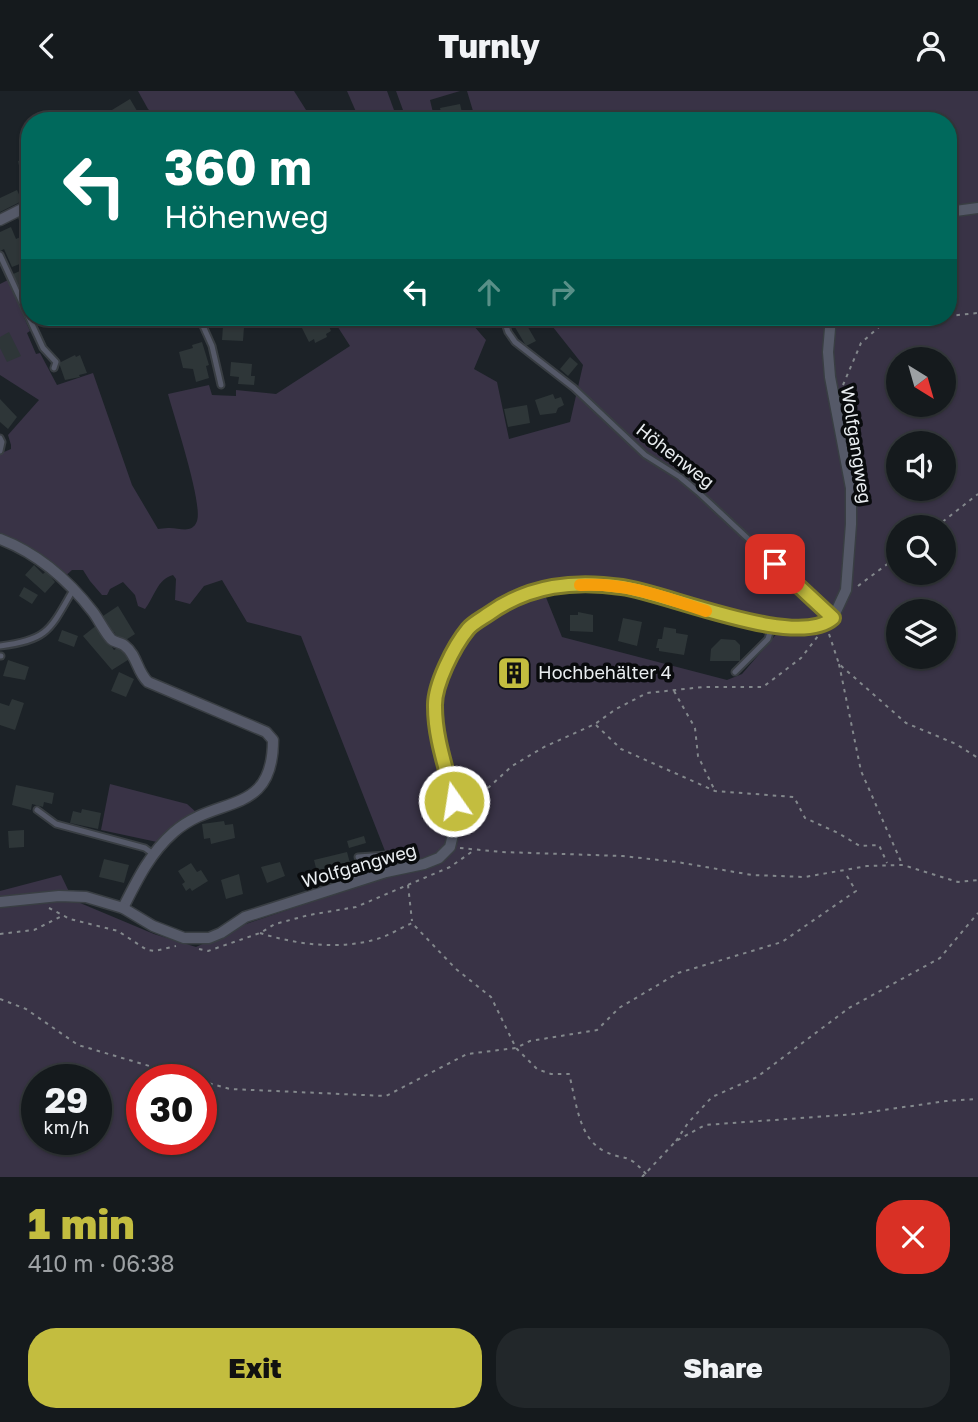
<!DOCTYPE html>
<meta charset="utf-8">
<style>
body{margin:0;font-family:"Golos Text",sans-serif;background:#22272a;color:#f1f3f6;height:100vh;display:flex;flex-direction:column;font-size:26px;white-space:nowrap}
*{box-sizing:border-box;margin:0}
p{font-size:23px;color:#9da1a4}
.icon{flex:none;width:38px;height:38px;fill:none;stroke:currentColor;stroke-width:2;stroke-linecap:round;stroke-linejoin:round}
.map{position:relative;height:1086px;overflow:hidden}
.sheet{display:flex;flex-direction:column;background:#151a1d;flex:1}
.sheet>*{flex:none}
.banner{position:absolute;left:21px;top:21px;width:936px;height:214px;border-radius:28px;box-shadow:0 2px 5px #0004,0 0 0 2px #34383b;background:#00695c;color:#fff;overflow:hidden}
.needle{width:46px;rotate:143deg}
.tools{position:absolute;left:886px;top:256px;display:grid;gap:14px}
.tools a{display:grid;place-items:center;width:70px;height:70px;border-radius:50%;background:#151a1d;box-shadow:0 2px 5px #0004,0 0 0 2px #34383b;font-size:35px}
.speed{position:absolute;left:21px;top:973px;display:flex;gap:14px;font-size:35px;font-weight:700;text-align:center}
.speed>*{display:grid;place-content:center;width:91px;height:91px;border-radius:50%;background:#151a1d;box-shadow:0 2px 5px #0004,0 0 0 2px #34383b;line-height:1}
.speed small{font-size:18px;font-weight:400}
.speed .limit{border:10px solid #d22;background:#fff;color:#111}
.pin{position:absolute;display:grid;place-items:center;width:60px;height:60px;color:#fff;margin:-30px;border-radius:14px;box-shadow:0 4px 10px #0006}
.me{position:absolute;width:77px;margin:-38px;rotate:347deg;stroke-linejoin:round;filter:drop-shadow(0 0 5px #0008)}
.turn{display:flex;align-items:center;gap:24px;height:147px;padding:0 28px;font-size:32px}
.turn .icon{width:91px;height:91px;stroke-width:2.5}
.turn b{display:block;font-size:49px;line-height:60px}
.lanes{display:flex;align-items:center;height:66px;padding:0 28px;background:#0003;justify-content:center;gap:35px;direction:ltr}
.lanes .off{opacity:.35}
.round{display:grid;place-items:center;flex:none;width:74px;height:74px;border-radius:28px;background:#22272a}
.headline{display:flex;align-items:center;justify-content:space-between;height:119px;padding:0 28px}
h1{font-size:42px;font-weight:800;line-height:52px;color:#c3bd3f}
.button{display:flex;gap:14px;margin-top:auto;padding:14px 28px}
.button a{flex:1;height:80px;border-radius:28px;background:#c3bd3f;color:#111;font-size:28px;font-weight:800;line-height:80px;text-align:center}
.button a+a{background:#22272a;color:#f1f3f6}
header{display:flex;justify-content:space-between;align-items:center;height:91px;padding:0 28px;background:#151a1d;font-size:32px;font-weight:800}
.map>svg:first-child{display:block}
.green{fill:#393346;fill-rule:evenodd}
.building{fill:#2e3638}
.lines{fill:none;stroke-linecap:round;stroke-linejoin:round}
.service-casing{stroke:#393e43;stroke-width:9}
.minor-casing{stroke:#393e43;stroke-width:13}
.path{stroke:#83888c;stroke-width:2;stroke-dasharray:3.5 5;stroke-linecap:butt}
.service{stroke:#555968;stroke-width:5}
.minor{stroke:#555968;stroke-width:10}
.route-casing{stroke:#7f7b29;stroke-width:18}
.route{stroke:#c3bd3f;stroke-width:12}
.slow{stroke:#f59e0b;stroke-width:12}
.labels{text-anchor:middle;stroke-width:7;stroke-linejoin:round;paint-order:stroke}
.street-label{font-size:18px;fill:#e9edf0;stroke:#090b0d}
.poi-label{font-size:18px;fill:#e9edf0;stroke:#090b0d;text-anchor:start}
</style>
<header><svg class="icon" aria-label="back" viewBox="0 0 24 24"><path d="M15 5l-7 7 7 7"/></svg>Turnly<svg class="icon" aria-label="person" viewBox="0 0 24 24"><circle cx="12" cy="8" r="4"/><path d="M4 21q1-7 8-7t8 7"/></svg></header>
<div class="map">
<svg width="978" height="1086" viewBox="0 0 978 1086">
<rect width="100%" height="100%" fill="#1c2227"/>
<g class="green">
<polygon points="138,0 294,0 313,30 161,30 148,18"/>
<polygon points="347,0 387,0 398,30 360,30"/>
<polygon points="396,0 460,0 430,9 435,30 407,30"/>
<path d="M467 0H978V1086H0V800L61 784 73 809 154 843 196 856 246 833 394 783 301 545 247 531 222 489 204 495 190 513 175 509 176 488 173 484C157 488 154 507 145 518L138 515 135 504 123 491 110 498 107 504H102L90 490 83 479H72L62 488 0 448V358L4 361 11 358V354L8 344 39 309 0 284V193L8 189 30 240 27 242 36 263 40 262 57 294 93 282 132 394 158 438C161 438 164 437 168 437 178 436 192 444 197 430 203 412 174 326 168 303L209 294 212 304 236 305V299L276 303 350 255 334 230 339 226H466L486 249 474 278 497 291 509 348 570 331 583 274 545 226H948V30H476ZM898 268H943V313H898ZM898 352H943V397H898ZM898 436H943V481H898ZM541 494 658 500 700 516 765 530 821 532 816 540 780 539 742 583 727 589 562 546ZM898 520H943V565H898ZM37 989H96V1048H37ZM142 989H201V1048H142Z"/>
<polygon points="110,693 187,713 197,722 157,751 101,739"/>
</g>
<g class="building">
<polygon points="130,8 140,25 133,30 128,30 126,27 122,30 109,30 106,25 107,22"/>
<polygon points="460,13 464,30 443,30 440,17"/>
<polygon points="29,67 30,101 25,103 18,70"/>
<polygon points="17,99 22,110 0,121 0,107"/>
<polygon points="30,122 30,169 12,176 4,158 0,160 0,141 11,136 16,148 25,144 18,127"/>
<polygon points="22,179 30,195 18,200 11,184"/>
<polygon points="44,226 68,226 69,228 47,236"/>
<polygon points="317,226 319,231 326,228 331,240 326,243 327,246 315,252 314,248 309,251 302,237 308,235 306,231"/>
<polygon points="509,226 522,226 536,250 526,255"/>
<polygon points="223,235 244,236 243,250 222,249"/>
<polygon points="9,241 21,265 7,271 0,257 0,246"/>
<polygon points="202,251 209,274 206,275 209,287 196,291 193,278 183,277 179,261 193,257 192,254"/>
<polygon points="75,264 76,266 80,264 87,282 79,284 80,286 65,289 59,272"/>
<polygon points="570,266 578,273 568,285 560,278"/>
<polygon points="231,271 252,273 251,285 255,285 254,294 238,293 239,286 230,285"/>
<polygon points="553,303 555,308 561,306 564,314 558,317 556,322 540,324 535,309"/>
<polygon points="0,308 17,326 8,338 0,331"/>
<polygon points="527,314 530,332 508,336 504,318"/>
<polygon points="34,474 43,483 46,480 55,491 45,502 25,484"/>
<polygon points="24,496 38,504 32,513 19,505"/>
<polygon points="118,515 135,543 121,552 114,541 110,543 100,527"/>
<polygon points="578,521 593,524 593,541 570,540 570,524 578,524"/>
<polygon points="623,527 642,531 637,555 618,550"/>
<polygon points="97,534 114,559 122,554 131,567 112,579 83,545"/>
<polygon points="664,536 676,538 676,542 688,544 684,564 659,560 659,557 656,557 658,548 662,548"/>
<polygon points="62,539 78,545 74,556 58,550"/>
<polygon points="721,548 735,549 740,554 740,570 710,570 711,558"/>
<polygon points="8,569 29,576 25,589 3,585"/>
<polygon points="119,581 134,588 126,606 111,600"/>
<polygon points="12,608 24,612 15,639 0,634 0,612 9,615"/>
<polygon points="16,694 54,702 52,713 44,711 43,716 32,713 31,719 12,714"/>
<polygon points="82,718 101,722 98,738 70,732 73,720 81,722"/>
<polygon points="224,730 225,734 233,733 235,747 211,753 210,747 204,748 202,733"/>
<polygon points="24,739 24,756 9,757 8,740"/>
<polygon points="364,745 366,752 349,757 347,750"/>
<polygon points="347,761 351,776 318,785 314,769"/>
<polygon points="104,768 129,774 124,792 99,786"/>
<polygon points="280,771 285,785 267,792 261,776"/>
<polygon points="191,772 197,781 201,779 208,790 192,800 190,797 186,800 182,793 185,791 178,780"/>
<polygon points="239,783 243,803 226,808 221,789"/>
</g>
<g class="lines">
<g class="service-casing">
<g id="service">
<polyline points="0,164 43,257 56,271 54,277"/>
<polyline points="199,226 212,255 221,294"/>
<polyline points="319,226 320,227"/>
<polyline points="503,226 508,241 515,251 574,297 645,364 680,386 698,401 833,527"/>
<polyline points="0,347 2,351 0,360"/>
<path d="M0 555C48 549 50 539 73 499"/>
<polyline points="0,565 1,565"/>
<polyline points="735,581 768,548 772,534"/>
<polyline points="37,719 56,733 145,757 153,763"/>
<polyline points="358,766 401,763 412,776"/>
</g>
</g>
<g class="minor-casing">
<g id="minor">
<polyline points="948,121 978,117"/>
<polyline points="0,129 30,114"/>
<path d="M0 448C37 462 69 490 93 521 99 529 104 540 111 548 115 552 121 551 125 555 137 564 137 581 148 591L266 641 273 649C273 726 218 703 174 741 150 762 137 789 123 817"/>
<polyline points="0,811 59,805 86,806 123,817 153,835 184,847 209,847 221,842 245,826 386,781 424,773 439,767 450,756 455,735 454,710 439,650 434,613 441,589 451,565 469,537 504,512 530,500 591,493 612,494 650,501 715,523 751,531 788,535 826,533 833,527 846,499 851,433 851,397 830,286 828,261 831,226"/>
</g>
</g>
<g class="path">
<polyline points="948,225 978,222"/>
<polyline points="857,226 878,236"/>
<polyline points="843,294 861,252 879,236 940,226"/>
<polyline points="936,436 978,403"/>
<polyline points="858,495 898,465"/>
<polyline points="829,543 839,573 906,632 956,653 978,667"/>
<polyline points="839,573 861,680 902,773"/>
<polyline points="674,600 695,637 698,665 715,700"/>
<polyline points="596,634 621,658 715,700 794,706 805,727 838,742 860,755 879,754 887,772"/>
<polyline points="465,733 488,697 512,675 544,656 595,633 616,618 647,602 703,596 763,596 801,567 818,545"/>
<polyline points="460,757 502,761 623,765 677,771 752,784 805,786 867,775 903,774 958,791 978,789"/>
<polyline points="408,794 412,830"/>
<polyline points="49,817 70,828 118,840 147,859 155,860 176,855"/>
<path d="M260 842C298 854 344 860 383 846 393 842 403 836 412 832L456 878 491 906 516 957 537 978 551 983H569C576 1008 578 1047 604 1060 626 1071 626 1060 646 1083"/>
<polyline points="0,843 34,839 62,825"/>
<polyline points="199,858 208,860 260,842 275,833 309,824 356,816 450,776 473,760"/>
<polyline points="0,908 26,918 78,954 197,989"/>
<polyline points="201,990 230,998 386,1005 467,963 516,957 530,950 597,939 619,917 678,882 782,851 856,800 845,782"/>
<polyline points="676,1050 688,1032 712,1006 757,986 849,917 940,867 978,822"/>
<polyline points="642,1086 676,1050 705,1034 856,1023 946,1010 978,1008"/>
</g>
<use href="#service" class="service"/>
<use href="#minor" class="minor"/>
</g>
<g class="lines">
<g class="route-casing">
<path id="route" d="M454 710C447 679 435 648 435 616 434 594 454 555 468 538 473 532 483 527 490 522 530 494 574 489 622 496 667 502 797 559 833 527L775 473"/>
</g>
<use href="#route" class="route"/>
<path class="slow" d="M580 494C625 491 664 506 706 520"/>
</g>
<defs>
<g id="building-square" transform="scale(1.75)"><rect x="-9" y="-9" width="18" height="18" rx="4" fill="#c3bd3f" stroke="#090b0d"/><path d="M-4-6H4V6H1V3H-1V6H-4ZM-2.5-4.3h1.7v1.8h-1.7ZM.8-4.3h1.7v1.8H.8ZM-2.5-1h1.7V.8h-1.7ZM.8-1h1.7V.8H.8Z" fill="#111"/></g>
</defs>
<g fill-rule="evenodd">
<use href="#building-square" x="514" y="582"/>
</g>
<g class="labels">
<g class="street-label">
<text transform="translate(856 354) rotate(81)" y="6">Wolfgangweg</text>
<text transform="translate(675 365) rotate(38)" y="6">Höhenweg</text>
<text transform="translate(359 775) rotate(-16)" y="6">Wolfgangweg</text>
</g>
<g class="poi-label">
<text x="538" y="588">Hochbehälter 4</text>
</g>
</g>
</svg>
<div class="tools">
<a><svg class="needle" viewBox="-14 -14 28 28"><path d="M0-13l5 13h-10z" fill="#e53935"/><path d="M0 13l5-13h-10z" fill="#9da1a4"/></svg></a>
<a><svg class="icon" aria-label="sound" viewBox="0 0 24 24"><path d="M4 9h4l5-4v14l-5-4H4zM17 9q2 3 0 6"/></svg></a>
<a><svg class="icon" aria-label="search" viewBox="0 0 24 24"><circle cx="10" cy="10" r="6"/><path d="M15 15l6 6"/></svg></a>
<a><svg class="icon" aria-label="layers" viewBox="0 0 24 24"><path d="M12 4l9 5-9 5-9-5zM3 14l9 5 9-5"/></svg></a>
</div>
<div class="speed"><div>29<small>km/h</small></div><div class="limit">30</div></div>
<div class="pin" style="left:775px;top:473px;background:#d93025"><svg class="icon" aria-label="arrive" viewBox="0 0 24 24"><path d="M6 21V4h12l-3 4 3 4H6"/></svg></div>
<svg class="me" style="left:454px;top:710px" viewBox="-20 -20 40 40"><circle r="17" fill="#c3bd3f" stroke="#fff" stroke-width="3"/><path d="M0-11L8 9 0 5-8 9z" fill="#fff"/></svg>
<div class="banner">
<div class="turn"><svg class="icon" aria-label="left" viewBox="0 0 24 24"><path d="M17 20v-9H6M10 6l-5 5 5 5"/></svg><div><b>360 m</b>Höhenweg</div></div>
<div class="lanes"><svg class="icon" aria-label="left" viewBox="0 0 24 24"><path d="M17 20v-9H6M10 6l-5 5 5 5"/></svg><svg class="icon off" aria-label="ahead" viewBox="0 0 24 24"><path d="M12 20V5M6 11l6-6 6 6"/></svg><svg class="icon off" aria-label="right" viewBox="0 0 24 24"><path d="M7 20v-9h11M14 6l5 5-5 5"/></svg></div>
</div>
</div>
<section class="sheet">
<div class="headline"><div><h1>1 min</h1><p>410 m · 06:38</p></div><a class="round" style="background:#d93025;color:#fff"><svg class="icon" aria-label="close" viewBox="0 0 24 24"><path d="M6 6l12 12M18 6L6 18"/></svg></a></div>
<div class="button"><a>Exit</a><a>Share</a></div>
</section>
